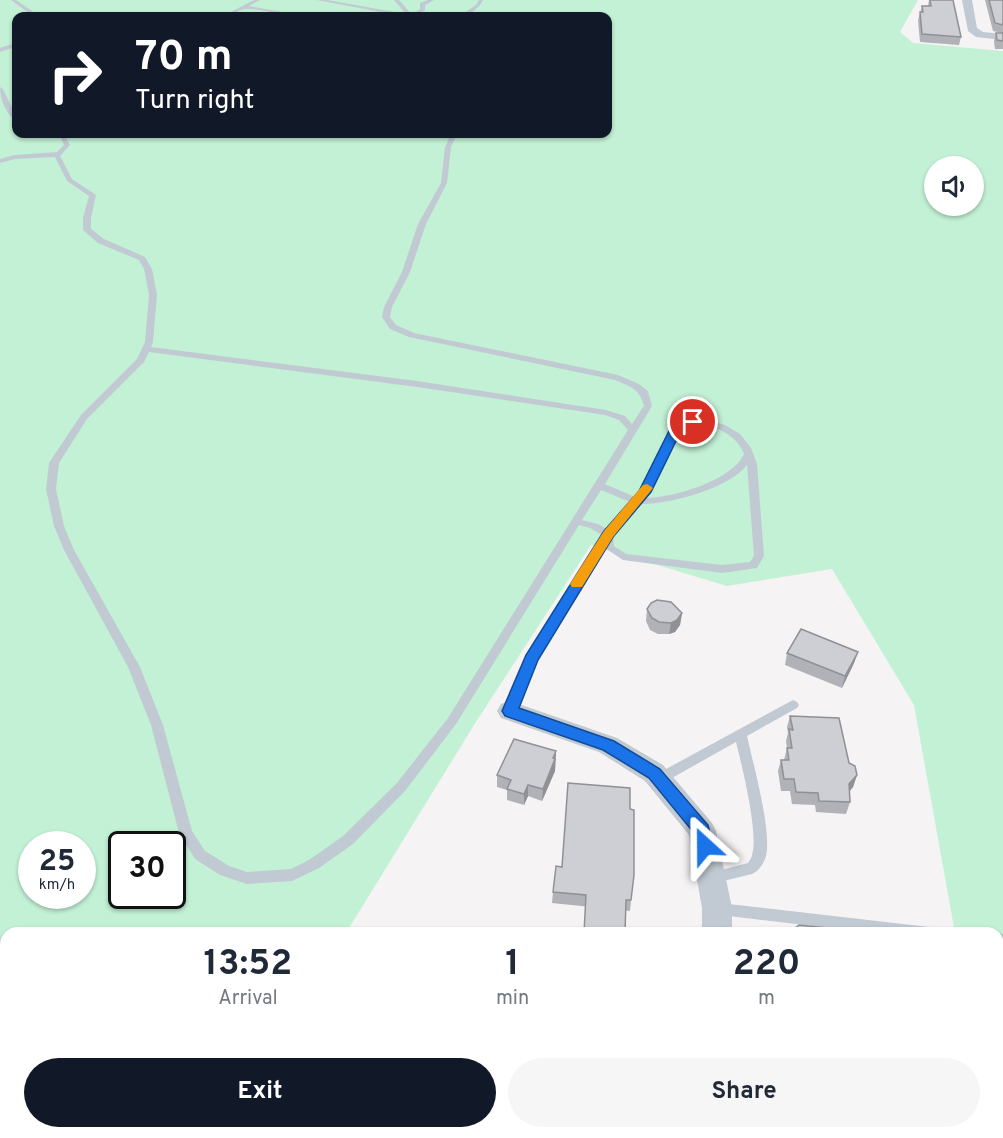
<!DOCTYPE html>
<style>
body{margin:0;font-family:Overpass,sans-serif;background:#f6f6f7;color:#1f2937;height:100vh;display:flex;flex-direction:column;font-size:22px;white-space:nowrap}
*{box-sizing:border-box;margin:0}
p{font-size:20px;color:#747a83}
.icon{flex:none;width:33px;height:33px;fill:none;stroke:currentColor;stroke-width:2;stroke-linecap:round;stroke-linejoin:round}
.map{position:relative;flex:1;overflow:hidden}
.panel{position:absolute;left:0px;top:927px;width:1004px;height:212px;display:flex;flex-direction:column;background:#fff;border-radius:18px 18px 0 0;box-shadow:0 2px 4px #0004}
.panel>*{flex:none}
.hud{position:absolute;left:12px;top:12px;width:600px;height:126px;border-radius:12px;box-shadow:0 2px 4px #0004;background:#111827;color:#fff;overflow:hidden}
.controls{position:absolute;left:924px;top:156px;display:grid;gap:12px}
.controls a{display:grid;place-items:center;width:60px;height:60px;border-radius:50%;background:#fff;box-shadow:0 2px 4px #0004;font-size:30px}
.speed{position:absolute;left:18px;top:831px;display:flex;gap:12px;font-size:30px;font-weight:700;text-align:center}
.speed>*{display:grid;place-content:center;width:78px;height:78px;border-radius:50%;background:#fff;box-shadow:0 2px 4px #0004;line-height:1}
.speed small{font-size:15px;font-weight:400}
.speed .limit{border:3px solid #111;border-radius:9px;background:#fff;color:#111}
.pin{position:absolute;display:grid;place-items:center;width:51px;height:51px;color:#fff;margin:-26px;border:3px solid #fff;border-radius:50%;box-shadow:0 2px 6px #0007}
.me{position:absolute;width:66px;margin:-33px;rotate:336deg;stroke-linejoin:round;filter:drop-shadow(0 0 4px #0008)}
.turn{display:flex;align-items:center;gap:21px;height:126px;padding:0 24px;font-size:27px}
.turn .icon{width:78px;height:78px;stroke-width:2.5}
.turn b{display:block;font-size:42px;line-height:51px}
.eta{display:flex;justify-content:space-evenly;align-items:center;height:102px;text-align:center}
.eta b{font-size:36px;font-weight:700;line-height:42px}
.primary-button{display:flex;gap:12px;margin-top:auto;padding:12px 24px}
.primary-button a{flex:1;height:69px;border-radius:36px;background:#111827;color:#fff;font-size:24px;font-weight:700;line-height:69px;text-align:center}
.primary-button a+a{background:#f6f6f7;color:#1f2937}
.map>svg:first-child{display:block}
.green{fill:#c3f1d5;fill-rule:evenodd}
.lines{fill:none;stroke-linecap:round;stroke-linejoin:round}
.service{fill:#c1cad2;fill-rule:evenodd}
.minor{fill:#c1cad2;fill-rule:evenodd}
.wall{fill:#b0b2b7}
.shaded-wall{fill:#909195}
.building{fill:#cdcfd5;stroke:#909195;stroke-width:1.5}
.route{fill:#1a73e8;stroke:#114b97;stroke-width:1.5}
.slow{fill:#f59e0b}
</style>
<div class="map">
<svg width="1003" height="1138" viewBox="0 0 1003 1138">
<rect width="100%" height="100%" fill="#f5f3f3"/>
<path class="green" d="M0 0H918L900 32 913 43 1003 51V960L998 958V933H955L914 705 832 569 727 586 591 545 474 725 346 933H6V1132L223 1133 220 1138H0ZM16 16H608V134H16ZM934 166H974V206H934ZM32 844H82V896H32ZM122 844H172V896H122Z"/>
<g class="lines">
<g class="service">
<polygon points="11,0 16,0 39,16 33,16"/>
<path d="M254 0H260L249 6 305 16C285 18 265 8 246 9 238 9 232 17 223 16Z"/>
<polygon points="317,0 327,0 406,14 394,0 399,0 412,15 420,9 420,3 428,0 434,0 425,5 425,10 417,16 402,16"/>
<path d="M479 0H483C479 8 470 16 460 16L476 5Z"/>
<polygon points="16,43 16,47 0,52 0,48"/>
<path d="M0 87 3 89 16 116V121C6 115 0 99 0 87Z"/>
<path d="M50 134H58L65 136 70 145 60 156 72 179 96 195 91 218V229L104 239 145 257 152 269 157 295 153 342 151 347 417 381 606 410 625 416 632 424 644 406C639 388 631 387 615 380L409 337 390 329 382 317 384 307 402 272 418 224 441 183 445 147 451 134H457L451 147 447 183 426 224 410 272 392 307 390 317 396 325 414 333 618 375 639 384 648 391 652 406 605 484 635 497 641 491 672 429 684 421 708 420 725 425 740 434 751 448 757 464 764 556 757 568 722 573 623 560 605 548 536 660 514 714 510 716 506 714 504 711 525 659 602 535 590 528 579 525 456 724 405 791 353 844 319 868 292 881 247 884 220 875 195 859 179 833 151 725 128 667 64 550 54 526 46 489 49 463 81 415 137 359 145 342 149 295 144 269 139 260 98 243 83 230V218L89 196 67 181 55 157 15 159 0 163V159L15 155 57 152 64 145 61 138ZM149 352 417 387 605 415 619 420 628 430 448 718 397 783 343 836 309 860 291 869 247 872 229 866 205 851 192 831 163 725 140 667 74 550 64 526 56 489 59 463 87 419 144 362ZM708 426C724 430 738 438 744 454 732 481 672 498 645 498L650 492 679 432 686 427ZM747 465 754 556 750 562 722 565 626 554 614 546 613 535 640 504C668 505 730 488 747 465ZM601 490 630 502 607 529 598 524 582 520Z"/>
<path d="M793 700 797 702 799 705 797 708 747 736C753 763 772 831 766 856 764 863 759 871 752 874L711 884 706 882 704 878 706 874 748 863C749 862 752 857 752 855 759 834 742 766 736 742L663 783 659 784 655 783 653 779 655 775Z"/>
<polygon points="720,903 929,927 934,928 936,933 873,933 720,915 715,913 713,909 715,905"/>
<polygon points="998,933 1003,934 1003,948 998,946"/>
</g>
<g class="minor">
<polygon points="962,0 972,0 977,28 983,32 1003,34 1003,40 976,37 968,31"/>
<polygon points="510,701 617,738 663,765 712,823 716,831 732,908 732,933 702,933 702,908 689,835 645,781 599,752 501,718 497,711 501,704"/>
<rect x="704" y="1132" width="34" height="6"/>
</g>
</g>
<g class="wall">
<polygon points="929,0 953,0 961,37 959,45 920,42 918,20 922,6 928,6"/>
<polygon points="985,0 1003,0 1003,49 995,49 994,41 996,33 1002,33 993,31"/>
<polygon points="647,609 682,613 680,625 675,632 669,634 658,634 650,630 646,621"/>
<polygon points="858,652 854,663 842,688 785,665 787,653"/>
<polygon points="790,716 849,763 857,775 853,787 850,791 850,802 846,814 816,812 815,805 792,804 790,791 781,791 778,771 781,760 784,760 787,748 786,741 788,733 787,727"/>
<polygon points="556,751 555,771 542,801 528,796 524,805 507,800 507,790 497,787 497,775"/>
<polygon points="630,809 631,900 630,911 552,903 553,892 562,867"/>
<polygon points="857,1132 947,1132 942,1138 858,1138"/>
</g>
<g class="shaded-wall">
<polygon points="682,613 680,625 675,632 669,634 671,623"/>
<polygon points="858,652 854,663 842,688 845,676"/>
<polygon points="556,751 555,771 542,801 543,789"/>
<polygon points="857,775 853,787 845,796 849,784"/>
<polygon points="528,785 528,796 524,805 524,794"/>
</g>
<g class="building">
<polygon points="930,0 953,0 961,37 922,34 920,12 923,12 922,6 931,6"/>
<polygon points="989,0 1003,0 1003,25 995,23"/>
<polygon points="996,33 1003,33 1003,41 997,40"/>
<polygon points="657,600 671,602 682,613 677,620 671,623 659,622 652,618 647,609 651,603"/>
<polygon points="801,629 858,652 845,676 787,653"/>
<polygon points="790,716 839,718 849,763 855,766 857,775 849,784 850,802 819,801 818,793 796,792 794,779 784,779 781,760 789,760 787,748 792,748 789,729 793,730"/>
<polygon points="514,739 556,751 553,758 555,759 543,789 528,785 524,794 507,789 511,780 497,775"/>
<polygon points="568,783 630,788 630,809 634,810 634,875 631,900 626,900 625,933 584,933 586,895 553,892 556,866 562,867"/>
<polygon points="799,925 873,933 789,933"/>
<polygon points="520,1132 590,1132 590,1138 519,1138"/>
<polygon points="945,1132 940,1138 874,1138 873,1132"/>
</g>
<polygon class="route" points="693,419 699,422 680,433 651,492 613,537 538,660 519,708 614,741 660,769 708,825 713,846 711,852 705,854 699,852 694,833 649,778 603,750 505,716 502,711 526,655 604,531 639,491 669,431 679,422"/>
<polygon class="slow" points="647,484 653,488 613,537 582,587 572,587 570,584 604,531 643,485"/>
</svg>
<div class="controls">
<a><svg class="icon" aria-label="sound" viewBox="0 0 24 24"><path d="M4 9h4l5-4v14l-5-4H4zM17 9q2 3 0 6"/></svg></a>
</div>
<div class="speed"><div>25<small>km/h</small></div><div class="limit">30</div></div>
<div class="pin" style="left:693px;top:422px;background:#d93025"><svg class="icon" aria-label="arrive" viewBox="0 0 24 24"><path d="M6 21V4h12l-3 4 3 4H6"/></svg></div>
<svg class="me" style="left:705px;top:846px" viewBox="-20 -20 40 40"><path d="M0-17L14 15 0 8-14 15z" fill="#1a73e8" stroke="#fff" stroke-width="4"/></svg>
<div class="hud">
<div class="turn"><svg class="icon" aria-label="right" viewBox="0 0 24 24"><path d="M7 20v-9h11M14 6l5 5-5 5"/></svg><div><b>70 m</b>Turn right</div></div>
</div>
<section class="panel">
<div class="eta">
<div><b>13:52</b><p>Arrival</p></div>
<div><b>1</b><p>min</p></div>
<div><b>220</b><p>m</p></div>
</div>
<div class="primary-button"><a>Exit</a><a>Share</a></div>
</section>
</div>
